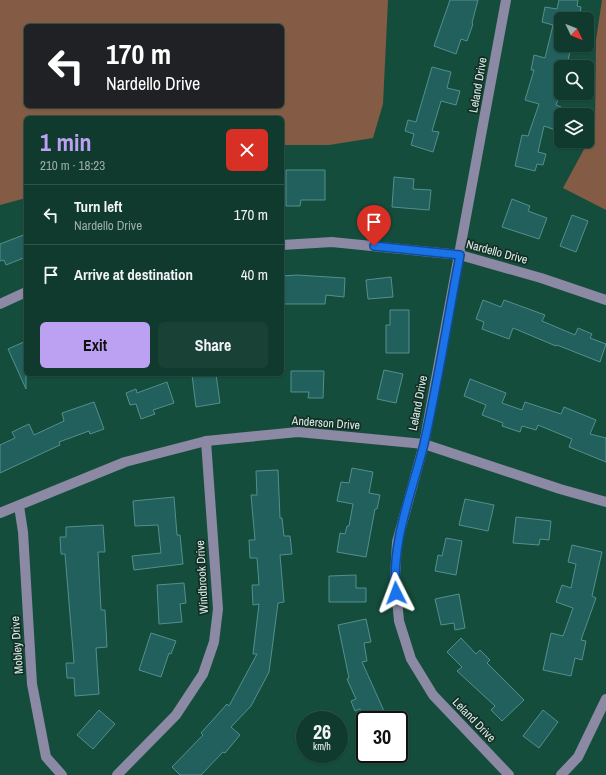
<!DOCTYPE html>
<meta charset="utf-8">
<style>
body{margin:0;font-family:"Archivo Narrow",sans-serif;background:#194136;color:#f1f3f6;height:100vh;display:flex;flex-direction:column;font-size:15px;white-space:nowrap}
*{box-sizing:border-box;margin:0}
p{font-size:13px;color:#9cadaa}
.icon{flex:none;width:22px;height:22px;fill:none;stroke:currentColor;stroke-width:2;stroke-linecap:round;stroke-linejoin:round}
.map{position:relative;flex:1;overflow:hidden}
.drawer{position:absolute;left:24px;top:116px;width:260px;height:260px;display:flex;flex-direction:column;background:#103a2e;border-radius:6px;box-shadow:0 1px 3px #0004,0 0 0 1px #30544a}
.drawer>*{flex:none}
.banner{position:absolute;left:24px;top:24px;width:260px;height:84px;border-radius:6px;box-shadow:0 1px 3px #0004,0 0 0 1px #30544a;background:#202124;color:#fff;overflow:hidden}
.needle{width:26px;rotate:133deg}
.tools{position:absolute;left:554px;top:12px;display:grid;gap:8px}
.tools a{display:grid;place-items:center;width:40px;height:40px;border-radius:6px;background:#103a2e;box-shadow:0 1px 3px #0004,0 0 0 1px #30544a;font-size:20px}
.speed{position:absolute;left:296px;top:711px;display:flex;gap:8px;font-size:20px;font-weight:700;text-align:center}
.speed>*{display:grid;place-content:center;width:52px;height:52px;border-radius:50%;background:#103a2e;box-shadow:0 1px 3px #0004,0 0 0 1px #30544a;line-height:1}
.speed small{font-size:10px;font-weight:400}
.speed .limit{border:2px solid #111;border-radius:6px;background:#fff;color:#111}
.pin{position:absolute;display:grid;place-items:center;width:34px;height:34px;color:#fff;margin:-41px -17px;border-radius:50% 50% 50% 0;rotate:-45deg;box-shadow:0 0 4px #0007}
.pin .icon{rotate:45deg}
.me{position:absolute;width:44px;margin:-22px;rotate:357deg;stroke-linejoin:round;filter:drop-shadow(0 0 3px #0008)}
.turn{display:flex;align-items:center;gap:14px;height:84px;padding:0 16px;font-size:18px}
.turn .icon{width:52px;height:52px;stroke-width:2.5}
.turn b{display:block;font-size:28px;line-height:34px}
.round{display:grid;place-items:center;flex:none;width:42px;height:42px;border-radius:6px;background:#194136}
.overview{display:flex;align-items:center;justify-content:space-between;height:68px;padding:0 16px}
h1{font-size:24px;font-weight:700;line-height:30px;color:#bca0f2}
.primary-button{display:flex;gap:8px;margin-top:auto;padding:8px 16px}
.primary-button a{flex:1;height:46px;border-radius:6px;background:#bca0f2;color:#111;font-size:16px;font-weight:700;line-height:46px;text-align:center}
.primary-button a+a{background:#194136;color:#f1f3f6}
ul{padding:0;list-style:none}
li{display:flex;align-items:center;gap:12px;height:60px;padding:0 16px;border-top:1px solid #30544a}
li div{flex:1}
li b{display:block;font-size:15px}
li em{font-style:normal}
.map>svg:first-child{display:block}
.green{fill:#845c45;fill-rule:evenodd}
.building{fill:#21605d;stroke:#53908c}
.lines{fill:none;stroke-linecap:round;stroke-linejoin:round}
.minor{stroke:#8b89a3;stroke-width:10}
.route-casing{stroke:#114b97;stroke-width:10}
.route{stroke:#1a73e8;stroke-width:7}
.labels{text-anchor:middle;stroke-width:3.5;stroke-linejoin:round;paint-order:stroke}
.street-label{font-size:12px;fill:#d5f0e6;stroke:#172e26}
</style>
<div class="map">
<svg width="606" height="775" viewBox="0 0 606 775">
<rect width="100%" height="100%" fill="#154d3d"/>
<g class="green">
<path d="M0 0H388L383 104 373 138 329 145H282V118H26V198L0 205ZM26 26H282V106H26Z"/>
<polygon points="602,0 606,0 606,210 563,188 595,129 596,40"/>
</g>
<g class="building">
<polygon points="450,0 478,0 472,23 473,24 467,41 461,39 456,54 434,46"/>
<polygon points="559,0 578,0 577,6 581,7 579,19 561,19 561,45 571,47 567,65 562,63 556,89 561,91 556,105 561,107 561,132 544,126 538,152 546,154 543,165 537,164 535,171 515,166 522,135 528,136 539,104 525,100 534,70 531,70 534,55 545,58 553,25 542,22 545,7 557,9"/>
<polygon points="432,67 451,72 447,88 460,91 456,105 441,101 432,131 439,132 433,152 411,145 414,134 405,131 408,120 416,122"/>
<polygon points="286,170 325,170 325,200 301,200 300,206 286,206"/>
<polygon points="394,177 414,179 413,189 431,190 429,210 392,207"/>
<polygon points="512,199 530,206 528,211 547,218 539,239 502,227"/>
<polygon points="572,215 588,221 576,252 560,246"/>
<polygon points="26,234 26,257 6,265 4,260 0,261 0,244"/>
<polygon points="297,275 345,278 344,297 326,295 325,304 282,304 282,276"/>
<polygon points="391,277 393,297 368,299 366,280"/>
<polygon points="483,300 501,307 504,300 545,315 542,321 575,335 578,328 592,334 590,338 606,344 600,362 557,345 556,346 513,328 509,339 482,329 484,322 476,319"/>
<polygon points="390,310 409,310 409,353 386,353 386,325 390,325"/>
<polygon points="26,341 26,389 8,349"/>
<polygon points="384,370 403,374 396,403 377,399"/>
<polygon points="291,371 324,371 323,398 308,398 309,392 291,392"/>
<polygon points="201,374 216,374 220,403 196,407 192,375"/>
<polygon points="470,379 506,393 502,403 522,410 525,402 561,414 564,407 596,420 590,434 606,438 606,462 569,447 572,439 538,425 536,430 522,426 520,432 502,426 503,423 482,415 486,405 464,396"/>
<polygon points="167,382 174,403 153,410 155,414 141,419 136,404 130,405 126,393 136,389 137,393"/>
<polygon points="94,402 104,429 90,434 89,431 59,442 60,445 0,473 0,445 15,438 12,432 29,424 34,435 64,421 62,413"/>
<polygon points="352,468 373,472 369,493 380,495 377,509 375,509 366,557 337,552 340,533 345,534 347,526 349,526 353,504 337,501 341,482 349,483"/>
<polygon points="278,470 280,518 282,518 284,536 290,536 292,554 280,555 284,602 278,603 269,672 251,706 231,727 240,735 225,753 223,752 201,775 180,775 172,767 203,735 201,733 227,704 229,706 257,654 253,654 259,604 253,605 252,585 259,585 257,558 250,558 249,540 255,540 251,495 257,495 256,471"/>
<polygon points="174,497 177,535 180,535 183,564 134,570 132,556 161,553 158,525 135,526 133,501"/>
<polygon points="465,499 494,505 488,531 459,525"/>
<polygon points="516,517 551,521 549,540 540,539 539,545 513,543"/>
<polygon points="103,525 105,552 98,552 101,610 105,610 107,647 96,648 99,694 75,696 74,678 67,678 66,663 74,663 65,554 61,554 60,537 66,537 66,527"/>
<polygon points="446,538 462,541 456,575 435,571 438,555 442,556"/>
<polygon points="572,545 602,552 592,596 596,598 581,640 586,641 582,660 575,658 571,676 543,670 551,633 563,636 573,608 556,602 562,585 571,588 576,564 568,562"/>
<polygon points="356,575 356,588 366,588 366,602 329,602 329,576"/>
<polygon points="184,583 186,603 180,604 182,622 159,624 157,585"/>
<polygon points="459,594 465,628 455,630 454,623 441,625 435,599"/>
<polygon points="366,619 371,642 364,643 367,661 362,662 388,720 365,720 360,709 355,711 351,701 356,699 347,679 349,678 338,625"/>
<polygon points="151,633 176,641 171,654 169,653 161,677 139,670"/>
<polygon points="461,638 476,654 480,650 490,660 487,663 524,700 502,721 491,710 495,706 457,671 462,667 447,652"/>
<polygon points="99,710 115,724 93,749 77,735"/>
<polygon points="543,710 558,722 539,748 523,736"/>
</g>
<g class="lines">
<g class="minor">
<polyline points="506,0 424,444 397,542 395,578 399,621 411,659 433,695 509,775"/>
<polyline points="282,245 332,242 460,255 541,278 606,300"/>
<polyline points="0,304 26,292"/>
<polyline points="19,506 23,532 32,684 46,757 62,775"/>
<polyline points="0,513 125,462 206,441 298,432 424,444 560,489 606,502"/>
<polyline points="117,775 176,715 203,674 214,642 218,609 206,441"/>
<polyline points="561,775 578,757 606,699"/>
</g>
</g>
<g class="lines">
<g class="route-casing">
<path id="route" d="M374 246 460 255C448 318 438 382 424 444 412 493 391 541 396 593"/>
</g>
<use href="#route" class="route"/>
</g>
<g class="labels">
<g class="street-label">
<text transform="translate(478 85) rotate(-80)" y="4">Leland Drive</text>
<text transform="translate(497 252) rotate(15)" y="4">Nardello Drive</text>
<text transform="translate(418 403) rotate(-79)" y="4">Leland Drive</text>
<text transform="translate(326 423) rotate(4)" y="4">Anderson Drive</text>
<text transform="translate(202 577) rotate(-93)" y="4">Windbrook Drive</text>
<text transform="translate(17 645) rotate(-94)" y="4">Mobley Drive</text>
<text transform="translate(474 720) rotate(46)" y="4">Leland Drive</text>
</g>
</g>
</svg>
<div class="tools">
<a><svg class="needle" viewBox="-14 -14 28 28"><path d="M0-13l5 13h-10z" fill="#e53935"/><path d="M0 13l5-13h-10z" fill="#9cadaa"/></svg></a>
<a><svg class="icon" aria-label="search" viewBox="0 0 24 24"><circle cx="10" cy="10" r="6"/><path d="M15 15l6 6"/></svg></a>
<a><svg class="icon" aria-label="layers" viewBox="0 0 24 24"><path d="M12 4l9 5-9 5-9-5zM3 14l9 5 9-5"/></svg></a>
</div>
<div class="speed"><div>26<small>km/h</small></div><div class="limit">30</div></div>
<div class="pin" style="left:374px;top:246px;background:#d93025"><svg class="icon" aria-label="arrive" viewBox="0 0 24 24"><path d="M6 21V4h12l-3 4 3 4H6"/></svg></div>
<svg class="me" style="left:396px;top:593px" viewBox="-20 -20 40 40"><path d="M0-17L14 15 0 8-14 15z" fill="#1a73e8" stroke="#fff" stroke-width="4"/></svg>
<div class="banner">
<div class="turn"><svg class="icon" aria-label="left" viewBox="0 0 24 24"><path d="M17 20v-9H6M10 6l-5 5 5 5"/></svg><div><b>170 m</b>Nardello Drive</div></div>
</div>
<section class="drawer">
<div class="overview"><div><h1>1 min</h1><p>210 m · 18:23</p></div><a class="round" style="background:#d93025;color:#fff"><svg class="icon" aria-label="close" viewBox="0 0 24 24"><path d="M6 6l12 12M18 6L6 18"/></svg></a></div>
<ul>
<li><svg class="icon" aria-label="left" viewBox="0 0 24 24"><path d="M17 20v-9H6M10 6l-5 5 5 5"/></svg><div><b>Turn left</b><p>Nardello Drive</p></div><em>170 m</em></li>
<li><svg class="icon" aria-label="arrive" viewBox="0 0 24 24"><path d="M6 21V4h12l-3 4 3 4H6"/></svg><div><b>Arrive at destination</b></div><em>40 m</em></li>
</ul>
<div class="primary-button"><a>Exit</a><a>Share</a></div>
</section>
</div>
